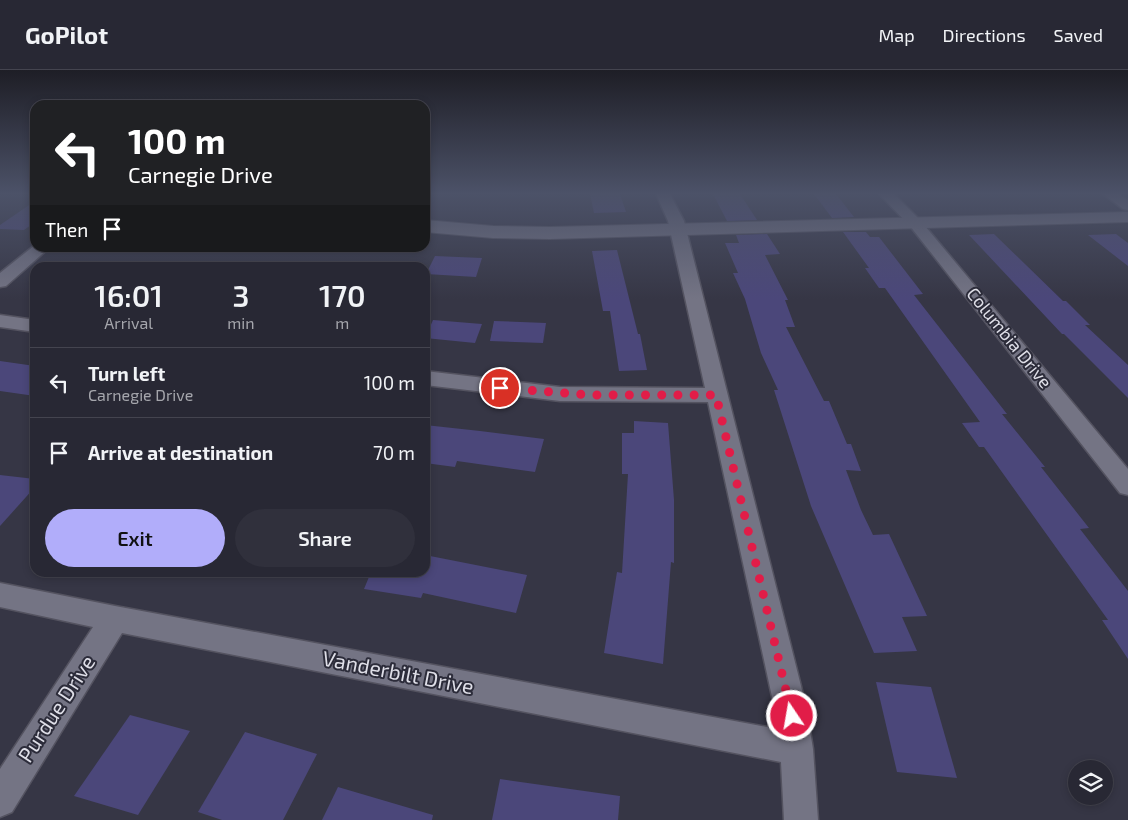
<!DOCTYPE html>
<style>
body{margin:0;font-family:"Exo 2",sans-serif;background:#30303c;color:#f1f3f6;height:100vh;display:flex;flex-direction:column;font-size:19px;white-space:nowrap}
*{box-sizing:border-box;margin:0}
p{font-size:16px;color:#a5a6ac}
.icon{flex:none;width:28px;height:28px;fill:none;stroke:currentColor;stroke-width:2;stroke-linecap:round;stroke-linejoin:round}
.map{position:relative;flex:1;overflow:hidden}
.panel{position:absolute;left:30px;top:192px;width:400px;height:315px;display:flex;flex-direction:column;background:#282834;border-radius:15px;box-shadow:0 2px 8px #0003,0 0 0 1px #44444f}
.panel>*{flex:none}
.hud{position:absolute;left:30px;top:30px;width:400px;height:152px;border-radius:15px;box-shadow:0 2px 8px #0003,0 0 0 1px #44444f;background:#202124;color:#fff;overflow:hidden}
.fabs{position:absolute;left:1068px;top:690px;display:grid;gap:10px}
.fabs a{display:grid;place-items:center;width:45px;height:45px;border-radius:50%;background:#282834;box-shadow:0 2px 8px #0003,0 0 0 1px #44444f;font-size:25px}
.pin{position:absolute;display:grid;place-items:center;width:42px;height:42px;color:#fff;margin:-21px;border:2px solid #fff;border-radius:50%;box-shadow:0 1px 5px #0007}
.me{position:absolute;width:55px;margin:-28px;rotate:348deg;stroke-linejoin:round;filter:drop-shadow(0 0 4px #0008)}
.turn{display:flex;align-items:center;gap:18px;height:105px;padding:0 15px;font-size:22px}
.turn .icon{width:65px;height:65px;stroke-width:2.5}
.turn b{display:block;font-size:35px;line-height:42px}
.then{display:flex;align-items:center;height:48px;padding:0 15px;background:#0003;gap:10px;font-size:19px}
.eta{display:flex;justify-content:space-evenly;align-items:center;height:85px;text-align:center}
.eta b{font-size:30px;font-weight:600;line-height:35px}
.button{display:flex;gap:10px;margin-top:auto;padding:10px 15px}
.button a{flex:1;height:58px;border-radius:30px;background:#b1adfa;color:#111;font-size:20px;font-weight:600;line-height:58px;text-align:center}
.button a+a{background:#30303c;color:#f1f3f6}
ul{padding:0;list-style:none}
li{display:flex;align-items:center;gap:15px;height:70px;padding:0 15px;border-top:1px solid #44444f}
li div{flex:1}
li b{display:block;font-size:19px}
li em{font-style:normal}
header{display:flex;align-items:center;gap:30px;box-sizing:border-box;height:70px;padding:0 25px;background:#282834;border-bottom:1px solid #44444f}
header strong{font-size:24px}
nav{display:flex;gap:28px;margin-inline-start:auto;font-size:18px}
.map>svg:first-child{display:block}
.building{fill:#4b477a}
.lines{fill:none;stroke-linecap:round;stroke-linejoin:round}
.street-casing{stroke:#545360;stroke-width:3}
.secondary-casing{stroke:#545360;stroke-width:2}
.street{fill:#747484;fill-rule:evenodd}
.secondary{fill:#747484;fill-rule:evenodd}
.route{stroke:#e11d48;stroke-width:9;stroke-dasharray:0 16.2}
.labels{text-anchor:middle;stroke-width:4;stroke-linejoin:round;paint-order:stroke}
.street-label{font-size:18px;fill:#dfdfe8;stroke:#2c2c3a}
.near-street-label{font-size:21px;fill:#dfdfe8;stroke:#2c2c3a}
</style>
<header>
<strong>GoPilot</strong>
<nav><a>Map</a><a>Directions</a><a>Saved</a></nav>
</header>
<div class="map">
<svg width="1128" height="750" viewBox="0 0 1128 750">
<rect width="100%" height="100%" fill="#363645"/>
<g class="building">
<polygon points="590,124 620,124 626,142 594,143"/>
<polygon points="713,124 740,124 757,150 727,151"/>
<polygon points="814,124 836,124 854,147 832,148"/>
<polygon points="35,131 35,152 24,160 0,159 0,155"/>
<polygon points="843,162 866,162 870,167 879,167 923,224 914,225 1007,344 1002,344 1045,397 1041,397 1089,458 1080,459 1128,521 1128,589 1102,550 1108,550 984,377 979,377 962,353 980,352 885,218 879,218 865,198 869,198"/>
<polygon points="767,164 780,184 765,185 788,230 785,230 795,257 786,257 824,331 829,331 847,374 851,374 861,401 846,400 861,440 873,465 889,464 927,546 902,547 917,581 874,583 811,436 774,320 778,320 761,283 745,229 733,203 738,203 725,173 739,173 736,165"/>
<polygon points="994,164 1063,231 1066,231 1090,255 1085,255 1128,295 1128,328 1064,264 1062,264 969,165"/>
<polygon points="1116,164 1128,173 1128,196 1088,165"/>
<polygon points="617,180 638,264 640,264 647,300 619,301 610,241 603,241 592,181"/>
<polygon points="435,186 482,188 476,207 426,204"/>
<polygon points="433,250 482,254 475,273 425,268"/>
<polygon points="494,251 546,253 543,273 490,271"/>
<polygon points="0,291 35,296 35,326 0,321"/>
<polygon points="634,351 668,353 674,430 674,493 671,492 663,594 604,583 617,502 622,503 628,404 622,404 622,363 634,363"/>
<polygon points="425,355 480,361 544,369 535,402 457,391 455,397 425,393"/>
<polygon points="0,405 35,409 35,417 0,456"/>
<polygon points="425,485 527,505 516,543 423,523 421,528 364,519 371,502 425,502"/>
<polygon points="876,612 931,617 957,708 897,702"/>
<polygon points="130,645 190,661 138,745 74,726"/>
<polygon points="245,662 317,684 283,750 222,750 198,742"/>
<polygon points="500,709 620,726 618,750 492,750"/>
<polygon points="338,717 433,745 432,750 322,750"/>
</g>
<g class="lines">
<g class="street-casing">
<g id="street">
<polygon points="656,124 670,124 684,151 806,636 813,679 818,750 784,750 781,692 122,563 12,742 0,747 0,699 93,557 0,537 0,513 115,536 778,659 774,636 708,332 560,331 425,315 425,301 560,317 705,318 668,151"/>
<polygon points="879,124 894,124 920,150 1128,399 1128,425 1120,423 910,156"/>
<polygon points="1103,124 1119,124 1128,130 1128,140 1123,139"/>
<polygon points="35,175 35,178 49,178 6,216 0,217 0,203"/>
<polygon points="0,245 35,250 35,262 0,257"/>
</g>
</g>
<g class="secondary-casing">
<polygon id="secondary" points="1128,142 1128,152 550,169 493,168 425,162 425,150 493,156 550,157"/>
</g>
<use href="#street" class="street"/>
<use href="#secondary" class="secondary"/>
</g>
<linearGradient id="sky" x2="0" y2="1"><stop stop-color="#1e1e26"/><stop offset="0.54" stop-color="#4c5268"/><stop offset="1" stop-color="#4c5268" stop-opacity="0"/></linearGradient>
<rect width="1128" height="229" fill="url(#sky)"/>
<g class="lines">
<polyline class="route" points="500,318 591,325 716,325 792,646"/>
</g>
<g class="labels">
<g class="street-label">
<text transform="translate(1009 268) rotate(51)" y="6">Columbia Drive</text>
</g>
<g class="near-street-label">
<text transform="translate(398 603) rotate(11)" y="7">Vanderbilt Drive</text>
<text transform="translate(57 639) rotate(-57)" y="7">Purdue Drive</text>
</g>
</g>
</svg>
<div class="fabs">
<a><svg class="icon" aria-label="layers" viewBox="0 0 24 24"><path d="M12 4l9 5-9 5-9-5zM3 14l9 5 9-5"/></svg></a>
</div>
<div class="pin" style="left:500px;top:318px;background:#d93025"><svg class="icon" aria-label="arrive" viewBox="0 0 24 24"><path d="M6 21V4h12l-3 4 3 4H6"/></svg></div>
<svg class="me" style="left:792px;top:646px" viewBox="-20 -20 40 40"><circle r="17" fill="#e11d48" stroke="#fff" stroke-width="3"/><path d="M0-11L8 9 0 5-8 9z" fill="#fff"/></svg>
<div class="hud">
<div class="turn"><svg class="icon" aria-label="left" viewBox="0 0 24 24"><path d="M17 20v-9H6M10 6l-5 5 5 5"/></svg><div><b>100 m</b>Carnegie Drive</div></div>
<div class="then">Then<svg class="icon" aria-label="arrive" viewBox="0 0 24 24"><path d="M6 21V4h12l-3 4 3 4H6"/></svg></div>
</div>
<section class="panel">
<div class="eta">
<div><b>16:01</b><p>Arrival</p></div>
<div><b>3</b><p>min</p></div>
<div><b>170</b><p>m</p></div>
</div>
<ul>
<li><svg class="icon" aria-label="left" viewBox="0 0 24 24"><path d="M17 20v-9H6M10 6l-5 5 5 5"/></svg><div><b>Turn left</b><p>Carnegie Drive</p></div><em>100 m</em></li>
<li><svg class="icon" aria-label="arrive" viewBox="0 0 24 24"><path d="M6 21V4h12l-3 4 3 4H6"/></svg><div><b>Arrive at destination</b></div><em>70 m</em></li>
</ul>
<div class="button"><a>Exit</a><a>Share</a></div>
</section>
</div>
